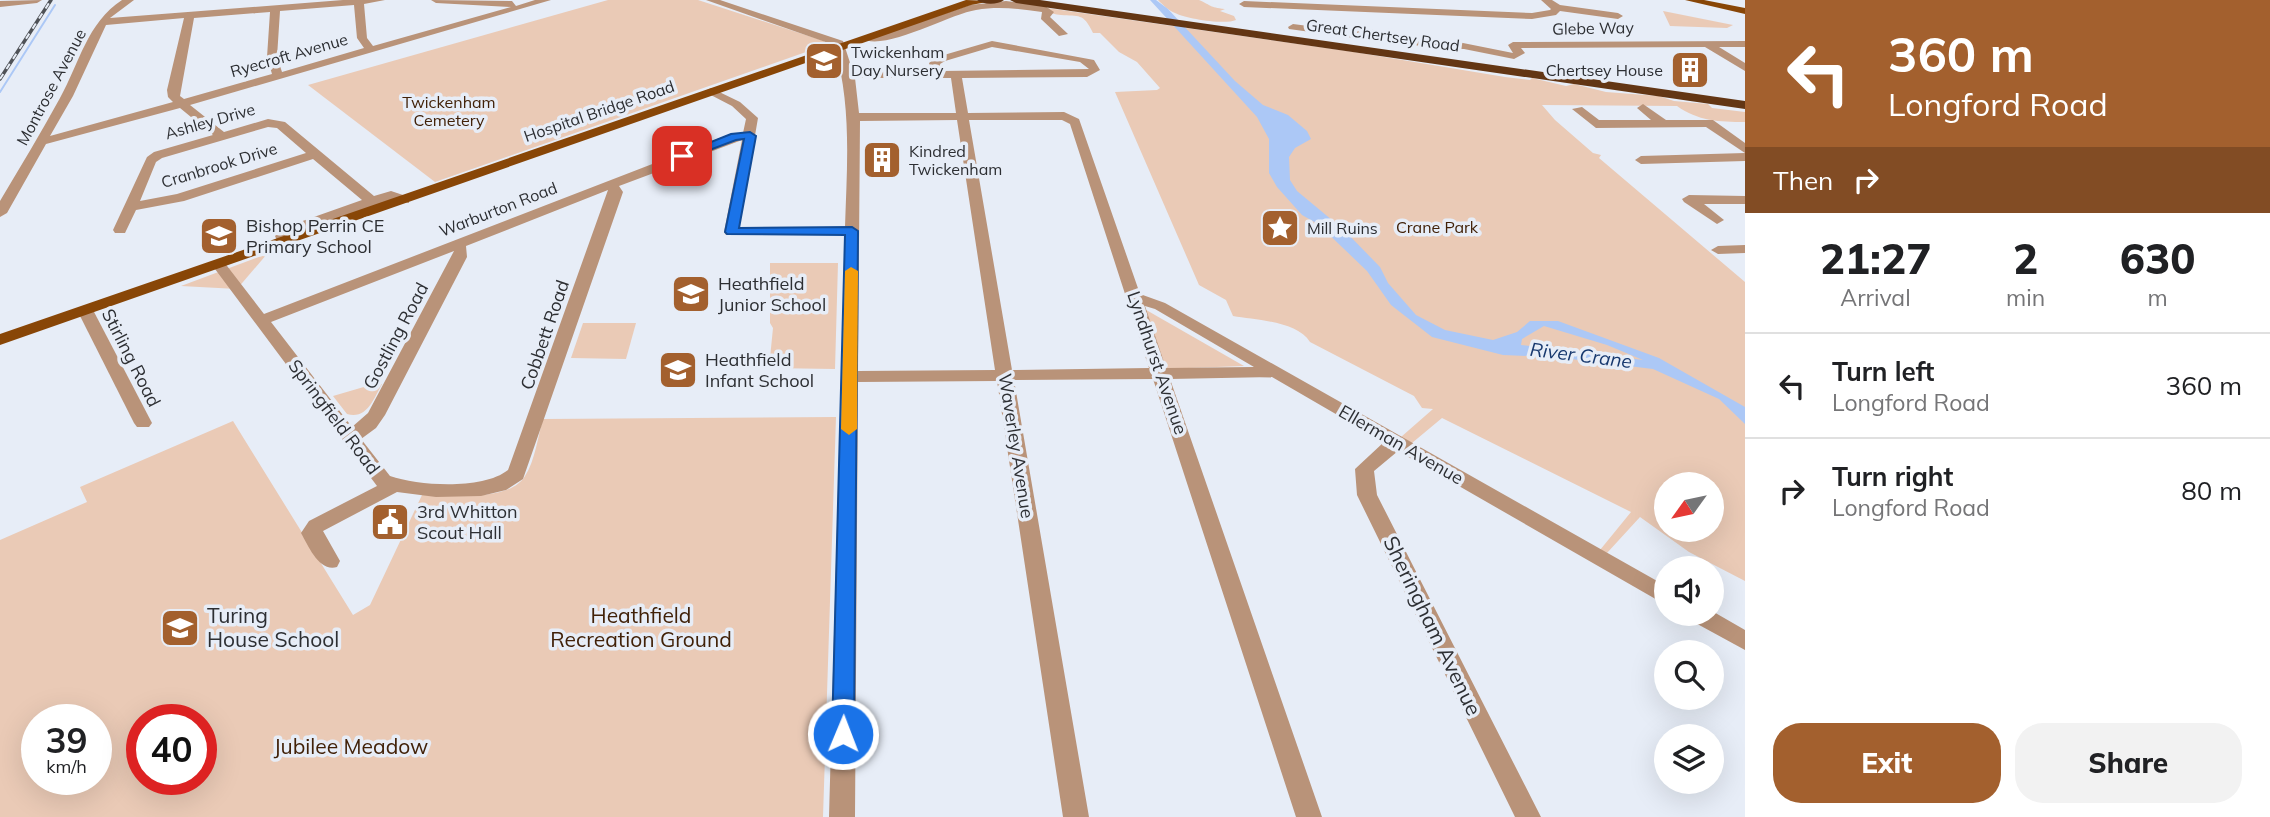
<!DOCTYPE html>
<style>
body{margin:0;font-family:Mulish,sans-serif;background:#f2f2f2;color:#202124;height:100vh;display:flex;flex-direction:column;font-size:26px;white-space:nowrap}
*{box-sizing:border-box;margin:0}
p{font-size:23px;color:#757577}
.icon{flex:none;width:38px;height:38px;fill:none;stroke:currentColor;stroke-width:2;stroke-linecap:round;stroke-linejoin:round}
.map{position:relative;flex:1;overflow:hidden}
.drawer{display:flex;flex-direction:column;background:#fff;width:525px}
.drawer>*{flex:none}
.banner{background:#a3602e;color:#fff;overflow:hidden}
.needle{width:46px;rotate:237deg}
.fabs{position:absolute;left:1654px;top:472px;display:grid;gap:14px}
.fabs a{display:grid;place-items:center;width:70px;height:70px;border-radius:50%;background:#fff;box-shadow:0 7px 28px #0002;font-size:35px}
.speed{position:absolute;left:21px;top:704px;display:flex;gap:14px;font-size:35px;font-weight:700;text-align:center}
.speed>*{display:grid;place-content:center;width:91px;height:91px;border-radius:50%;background:#fff;box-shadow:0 7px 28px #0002;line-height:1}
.speed small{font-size:18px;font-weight:400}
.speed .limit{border:10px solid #d22;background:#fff;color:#111}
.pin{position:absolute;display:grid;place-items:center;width:60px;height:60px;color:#fff;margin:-30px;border-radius:14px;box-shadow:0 4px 10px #0006}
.me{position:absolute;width:77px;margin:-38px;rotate:1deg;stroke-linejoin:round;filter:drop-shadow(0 0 5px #0008)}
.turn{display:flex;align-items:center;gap:24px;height:147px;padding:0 28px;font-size:32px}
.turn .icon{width:91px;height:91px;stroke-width:2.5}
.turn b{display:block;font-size:49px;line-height:60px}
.then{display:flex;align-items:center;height:66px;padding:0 28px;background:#0003;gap:14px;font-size:26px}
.eta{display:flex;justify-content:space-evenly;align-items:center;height:119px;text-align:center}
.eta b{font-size:42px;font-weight:800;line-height:49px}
.primary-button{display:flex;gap:14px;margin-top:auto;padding:14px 28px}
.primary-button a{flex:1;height:80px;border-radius:28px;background:#a3602e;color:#fff;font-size:28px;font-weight:800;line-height:80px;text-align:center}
.primary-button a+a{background:#f2f2f2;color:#202124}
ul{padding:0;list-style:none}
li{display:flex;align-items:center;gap:21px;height:105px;padding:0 28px;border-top:2px solid #e0e0e0}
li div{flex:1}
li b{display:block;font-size:26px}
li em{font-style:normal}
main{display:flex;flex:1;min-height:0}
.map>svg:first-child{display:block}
.green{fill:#eacab6;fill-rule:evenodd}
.water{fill:#acc8f6;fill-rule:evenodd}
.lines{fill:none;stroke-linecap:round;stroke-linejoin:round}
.stream{stroke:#acc8f6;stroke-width:2}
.minor{fill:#b99379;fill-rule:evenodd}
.major{fill:#884607;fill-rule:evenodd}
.highway{fill:#633614;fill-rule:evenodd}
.rail-casing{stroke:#4f5257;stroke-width:3.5}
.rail{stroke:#e7edf7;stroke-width:2;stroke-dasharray:6;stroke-linecap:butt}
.route{fill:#1a73e8;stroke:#114b97;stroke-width:2}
.slow{fill:#f59e0b}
.labels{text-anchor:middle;stroke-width:7;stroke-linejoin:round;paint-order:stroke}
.far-street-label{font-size:16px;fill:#2d2f33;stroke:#e7edf7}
.far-poi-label{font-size:16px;fill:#2d2f33;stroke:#e7edf7;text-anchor:start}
.far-park-label{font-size:16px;fill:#412108;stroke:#e7edf7}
.poi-label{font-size:18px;fill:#2d2f33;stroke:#e7edf7;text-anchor:start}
.street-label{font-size:18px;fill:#2d2f33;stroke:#e7edf7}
.water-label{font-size:19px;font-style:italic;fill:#17386e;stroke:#e7edf7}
.near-poi-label{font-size:21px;fill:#2d2f33;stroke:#e7edf7;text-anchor:start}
.near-park-label{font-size:21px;fill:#412108;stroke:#e7edf7}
.near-street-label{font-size:21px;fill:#2d2f33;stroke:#e7edf7}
</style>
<main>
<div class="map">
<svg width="1745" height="817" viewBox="0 0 1745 817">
<rect width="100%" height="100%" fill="#e7edf7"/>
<g class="green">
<polygon points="608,0 698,0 824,41 823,46 435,182 308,85"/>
<path d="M1158 0C1169 0 1189 0 1199 0 1213 6 1208 7 1225 9L1220 11 1234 16 1236 20C1225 25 1187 19 1175 13 1169 11 1163 5 1158 0Z"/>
<path d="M1026 5 1354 52 1505 77 1530 80 1532 78 1566 86 1574 84 1606 92 1659 96 1674 101 1708 104 1712 108 1745 112V122C1719 122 1698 121 1677 106L1542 105 1555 120 1593 153 1601 155 1599 158 1745 282V581L1689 552 1640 517 1607 553 1600 550 1631 512 1442 418 1412 443 1401 437 1433 409 1422 408 1414 396 1310 342C1297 321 1255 320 1233 316L1226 300 1199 285 1115 92 1157 90 1160 88 1137 62 1119 52 1100 33H1093C1083 12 1079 17 1061 15 1050 14 1037 8 1026 5ZM1666 485H1712V530H1666Z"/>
<polygon points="1663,11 1733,25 1727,28 1670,26"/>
<polygon points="267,254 237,289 181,286"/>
<polygon points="770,263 838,263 835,369 769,368 773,328 770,323"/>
<polygon points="1141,307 1244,366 1161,369"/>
<polygon points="583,323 636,323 626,359 571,358"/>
<path d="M374 384H382C374 398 367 420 347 414L333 396Z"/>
<path d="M836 417 823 817H0V540L87 502 80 487 233 421 353 615 370 605 422 495C449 495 510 502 525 476 535 461 538 436 543 419ZM37 719H96V779H37ZM142 719H201V779H142Z"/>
</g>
<path class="water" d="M1150 0H1156L1168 9 1235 81 1263 105 1288 115 1307 131 1311 139 1295 148 1289 157 1290 180 1297 191 1344 230 1380 267 1388 283 1416 315 1445 330 1493 340 1517 332 1530 321H1558L1659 358 1745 407V424L1719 399 1653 369 1554 357 1503 355 1432 337 1391 305 1367 271 1318 224 1302 215 1277 187 1269 173V139L1257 117ZM1544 326 1607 345 1643 360 1521 345 1522 339Z"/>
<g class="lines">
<polyline class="stream" points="0,92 55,5"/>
<g class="minor">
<polygon points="42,0 37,3 0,7 0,1"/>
<path d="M122 0H134L110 18 343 0H385L364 4 367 38 373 46 511 7 436 3 431 0 512 1 516 6 535 0H551L190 105 224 132 268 119 285 122 374 196 391 191 409 197V203L391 200 290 235 289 245H279L275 236 280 229 362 200 313 159 184 201 136 210 125 233H115L113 230 147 157 154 152 213 135 180 108 46 144 7 213 0 217V201C20 167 41 133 60 98 80 62 87 23 122 0ZM354 5 357 38 364 48 282 72 277 57 280 11ZM270 12 267 57 272 74 184 99 180 96 194 18ZM184 18 167 90 168 97 173 102 50 136 73 96 106 25ZM268 127 277 128 306 153 177 194 140 201 156 162 162 158Z"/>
<path d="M706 0H720L843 41 853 72 931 71 929 63 937 57 992 41 1094 60 1100 70 1087 77 962 78 968 113 1064 112 1079 119 1140 294 1165 303 1666 586V605L1398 451 1374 471 1377 495 1541 817H1515L1357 495 1355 469 1384 442 1272 377 1170 379 1322 817H1296L1153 379 1014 380 1089 817H1063L997 381 858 382 855 817H829L845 235H726L724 232 742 140 619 186 623 192 523 479 506 490 481 496 436 497 397 492 323 531 340 561 337 567C319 572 309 547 301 533L309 521 377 486 212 265 219 261 224 262 264 314 730 134 743 133 746 119 732 106 707 93 705 91 711 88 740 102 758 118 739 228 845 227C847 165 852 105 834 45ZM992 47 1080 62 1089 69 942 71 940 64 945 61ZM855 78H951L956 113H859ZM957 120 995 370 858 371 860 121ZM969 120H1062L1070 124 1149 368 1012 370ZM608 190 508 470C483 490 419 486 390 476L361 439 376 428 385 415 467 257 466 246ZM454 251 368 413 352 427 271 322ZM1145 306 1155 309 1254 367 1166 368Z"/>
<polygon points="1541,0 1552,0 1560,5 1618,13 1623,16 1618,19 1560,11 1556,15 1532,19 1244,7 1239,4 1244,1 1532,13 1550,10 1551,9"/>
<path d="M1006 1 1045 6 1054 12 1050 17 1068 34 1059 36 1041 19 1042 12C1020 9 999 6 976 10 949 14 883 53 861 38L866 35 879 36 970 5Z"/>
<polygon points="1293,24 1354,32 1373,29 1428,42 1458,42 1513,53 1508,45 1513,42 1745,41 1745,47 1719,47 1745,63 1745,71 1705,47 1521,48 1525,53 1514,59 1464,49 1428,48 1373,35 1354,38 1289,29 1288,27"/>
<polygon points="1643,104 1666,120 1713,120 1745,143 1745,153 1706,127 1596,128 1572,109 1582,107 1599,120 1651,120 1637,108"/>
<polygon points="1745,153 1745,161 1641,164 1635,160 1641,156"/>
<polygon points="1689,195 1745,196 1745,204 1704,204 1724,220 1717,224 1684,202 1682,199"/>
<polygon points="1745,245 1745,253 1718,254 1711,250 1718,246"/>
<polygon points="85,305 93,310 152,423 149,427 137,427 134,423 77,310"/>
<polygon points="1712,611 1745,630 1745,650 1690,620 1687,614 1712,614"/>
</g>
<g class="major">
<polygon points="966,0 992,1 971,5 0,345 0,334"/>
<polygon points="1685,0 1704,0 1745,8 1745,14"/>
</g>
<g class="highway">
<path d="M977 0H1004C998 5 983 5 977 0Z"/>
<polygon points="1010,0 1040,0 1745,101 1745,109 1016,3"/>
</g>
<g class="rail-casing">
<polyline id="rail" points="0,79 51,0"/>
</g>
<use href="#rail" class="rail"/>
</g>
<polygon class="route" points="750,132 756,136 739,228 852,227 858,231 854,734 851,741 843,744 836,741 832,734 845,235 727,234 725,232 744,139 736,140 686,159 676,156 731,134"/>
<polygon class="slow" points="851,267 858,271 857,429 849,435 841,429 845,271"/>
<defs>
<g id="school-square" transform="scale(2.0125)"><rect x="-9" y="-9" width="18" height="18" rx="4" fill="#a3602e" stroke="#e7edf7"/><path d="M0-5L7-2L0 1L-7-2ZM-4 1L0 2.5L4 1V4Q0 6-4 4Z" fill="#fff"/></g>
<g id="building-square" transform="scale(2.0125)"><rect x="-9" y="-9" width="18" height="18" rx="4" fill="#a3602e" stroke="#e7edf7"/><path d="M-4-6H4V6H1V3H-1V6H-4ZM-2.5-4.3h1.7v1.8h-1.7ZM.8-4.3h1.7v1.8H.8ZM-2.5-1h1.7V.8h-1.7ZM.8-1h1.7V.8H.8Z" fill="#fff"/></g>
<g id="sight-square" transform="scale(2.0125)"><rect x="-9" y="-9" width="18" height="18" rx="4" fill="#a3602e" stroke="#e7edf7"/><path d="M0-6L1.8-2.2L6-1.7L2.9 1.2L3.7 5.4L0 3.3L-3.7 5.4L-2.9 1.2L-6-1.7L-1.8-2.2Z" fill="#fff"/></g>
<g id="civic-square" transform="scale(2.0125)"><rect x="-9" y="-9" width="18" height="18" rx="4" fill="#a3602e" stroke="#e7edf7"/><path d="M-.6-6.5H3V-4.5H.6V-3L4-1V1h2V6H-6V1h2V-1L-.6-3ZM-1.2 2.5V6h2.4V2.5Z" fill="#fff"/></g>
</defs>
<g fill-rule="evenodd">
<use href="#school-square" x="824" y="61"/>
<use href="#building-square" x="1690" y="70"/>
<use href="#building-square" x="882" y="160"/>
<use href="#sight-square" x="1280" y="228"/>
<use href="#school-square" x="219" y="236"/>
<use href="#school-square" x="691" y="294"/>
<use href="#school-square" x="678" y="370"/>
<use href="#civic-square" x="390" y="522"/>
<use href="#school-square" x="180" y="628"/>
</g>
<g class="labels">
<g class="far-street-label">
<text transform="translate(1593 28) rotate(-1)" y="6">Glebe Way</text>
<text transform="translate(1383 35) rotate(8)" y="6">Great Chertsey Road</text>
<text transform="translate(289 55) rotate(-16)" y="6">Ryecroft Avenue</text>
<text transform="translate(51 87) rotate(-62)" y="6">Montrose Avenue</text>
<text transform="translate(599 111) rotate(-19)" y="6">Hospital Bridge Road</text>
<text transform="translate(210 121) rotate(-16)" y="6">Ashley Drive</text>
<text transform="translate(219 165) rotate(-17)" y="6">Cranbrook Drive</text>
<text transform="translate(498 209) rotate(-21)" y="6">Warburton Road</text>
</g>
<g class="far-poi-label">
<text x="851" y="58">Twickenham<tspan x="851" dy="18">Day Nursery</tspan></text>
<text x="1663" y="76" text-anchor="end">Chertsey House</text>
<text x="909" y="157">Kindred<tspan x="909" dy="18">Twickenham</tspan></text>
<text x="1307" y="234">Mill Ruins</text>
</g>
<g class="far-park-label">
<text x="449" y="108">Twickenham<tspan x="449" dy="18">Cemetery</tspan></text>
<text x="1437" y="233">Crane Park</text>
</g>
<g class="poi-label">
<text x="246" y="232">Bishop Perrin CE<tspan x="246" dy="21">Primary School</tspan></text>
<text x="718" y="290">Heathfield<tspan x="718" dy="21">Junior School</tspan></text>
<text x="705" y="366">Heathfield<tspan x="705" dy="21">Infant School</tspan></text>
<text x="417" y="518">3rd Whitton<tspan x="417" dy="21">Scout Hall</tspan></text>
</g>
<g class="street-label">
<text transform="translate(545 335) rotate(-71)" y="6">Cobbett Road</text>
<text transform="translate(396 336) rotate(-62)" y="6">Gostling Road</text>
<text transform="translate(131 358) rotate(63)" y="6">Stirling Road</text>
<text transform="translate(1157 363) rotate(71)" y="6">Lyndhurst Avenue</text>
<text transform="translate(334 417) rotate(53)" y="6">Springfield Road</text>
<text transform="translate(1401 445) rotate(30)" y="6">Ellerman Avenue</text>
<text transform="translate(1016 446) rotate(81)" y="6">Waverley Avenue</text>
</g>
<g class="water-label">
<text transform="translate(1581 355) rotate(7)" y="7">River Crane</text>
</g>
<g class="near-poi-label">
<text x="207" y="623">Turing<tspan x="207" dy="24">House School</tspan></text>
</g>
<g class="near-park-label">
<text x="641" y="623">Heathfield<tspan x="641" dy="24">Recreation Ground</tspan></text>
<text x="351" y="754">Jubilee Meadow</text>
</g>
<g class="near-street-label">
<text transform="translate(1432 626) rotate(64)" y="7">Sheringham Avenue</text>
</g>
</g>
</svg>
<div class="fabs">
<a><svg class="needle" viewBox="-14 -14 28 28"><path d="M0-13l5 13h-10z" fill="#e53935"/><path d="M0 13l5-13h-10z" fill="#757577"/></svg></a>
<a><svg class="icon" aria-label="sound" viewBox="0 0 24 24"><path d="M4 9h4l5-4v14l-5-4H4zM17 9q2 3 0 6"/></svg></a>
<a><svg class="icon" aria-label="search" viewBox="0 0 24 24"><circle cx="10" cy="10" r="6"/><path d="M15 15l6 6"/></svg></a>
<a><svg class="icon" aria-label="layers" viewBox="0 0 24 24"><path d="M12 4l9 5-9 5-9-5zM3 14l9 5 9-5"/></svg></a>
</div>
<div class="speed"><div>39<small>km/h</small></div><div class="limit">40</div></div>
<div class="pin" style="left:682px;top:156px;background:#d93025"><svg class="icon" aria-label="arrive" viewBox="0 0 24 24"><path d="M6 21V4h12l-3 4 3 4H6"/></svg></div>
<svg class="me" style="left:843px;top:734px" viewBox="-20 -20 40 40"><circle r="17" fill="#1a73e8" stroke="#fff" stroke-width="3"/><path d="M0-11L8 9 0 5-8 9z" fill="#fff"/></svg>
</div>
<section class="drawer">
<div class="banner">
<div class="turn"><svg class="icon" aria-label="left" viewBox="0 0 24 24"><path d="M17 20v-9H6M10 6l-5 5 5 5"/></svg><div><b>360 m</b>Longford Road</div></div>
<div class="then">Then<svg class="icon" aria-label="right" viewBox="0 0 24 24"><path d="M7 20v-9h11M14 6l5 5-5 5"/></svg></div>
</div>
<div class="eta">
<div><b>21:27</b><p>Arrival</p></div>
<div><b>2</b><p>min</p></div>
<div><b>630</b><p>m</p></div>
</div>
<ul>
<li><svg class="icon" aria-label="left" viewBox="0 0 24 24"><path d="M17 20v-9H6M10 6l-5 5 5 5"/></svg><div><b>Turn left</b><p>Longford Road</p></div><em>360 m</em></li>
<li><svg class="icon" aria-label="right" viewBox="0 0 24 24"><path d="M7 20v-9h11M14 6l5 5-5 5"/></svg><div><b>Turn right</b><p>Longford Road</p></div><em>80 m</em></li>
</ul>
<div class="primary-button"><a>Exit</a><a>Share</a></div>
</section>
</main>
